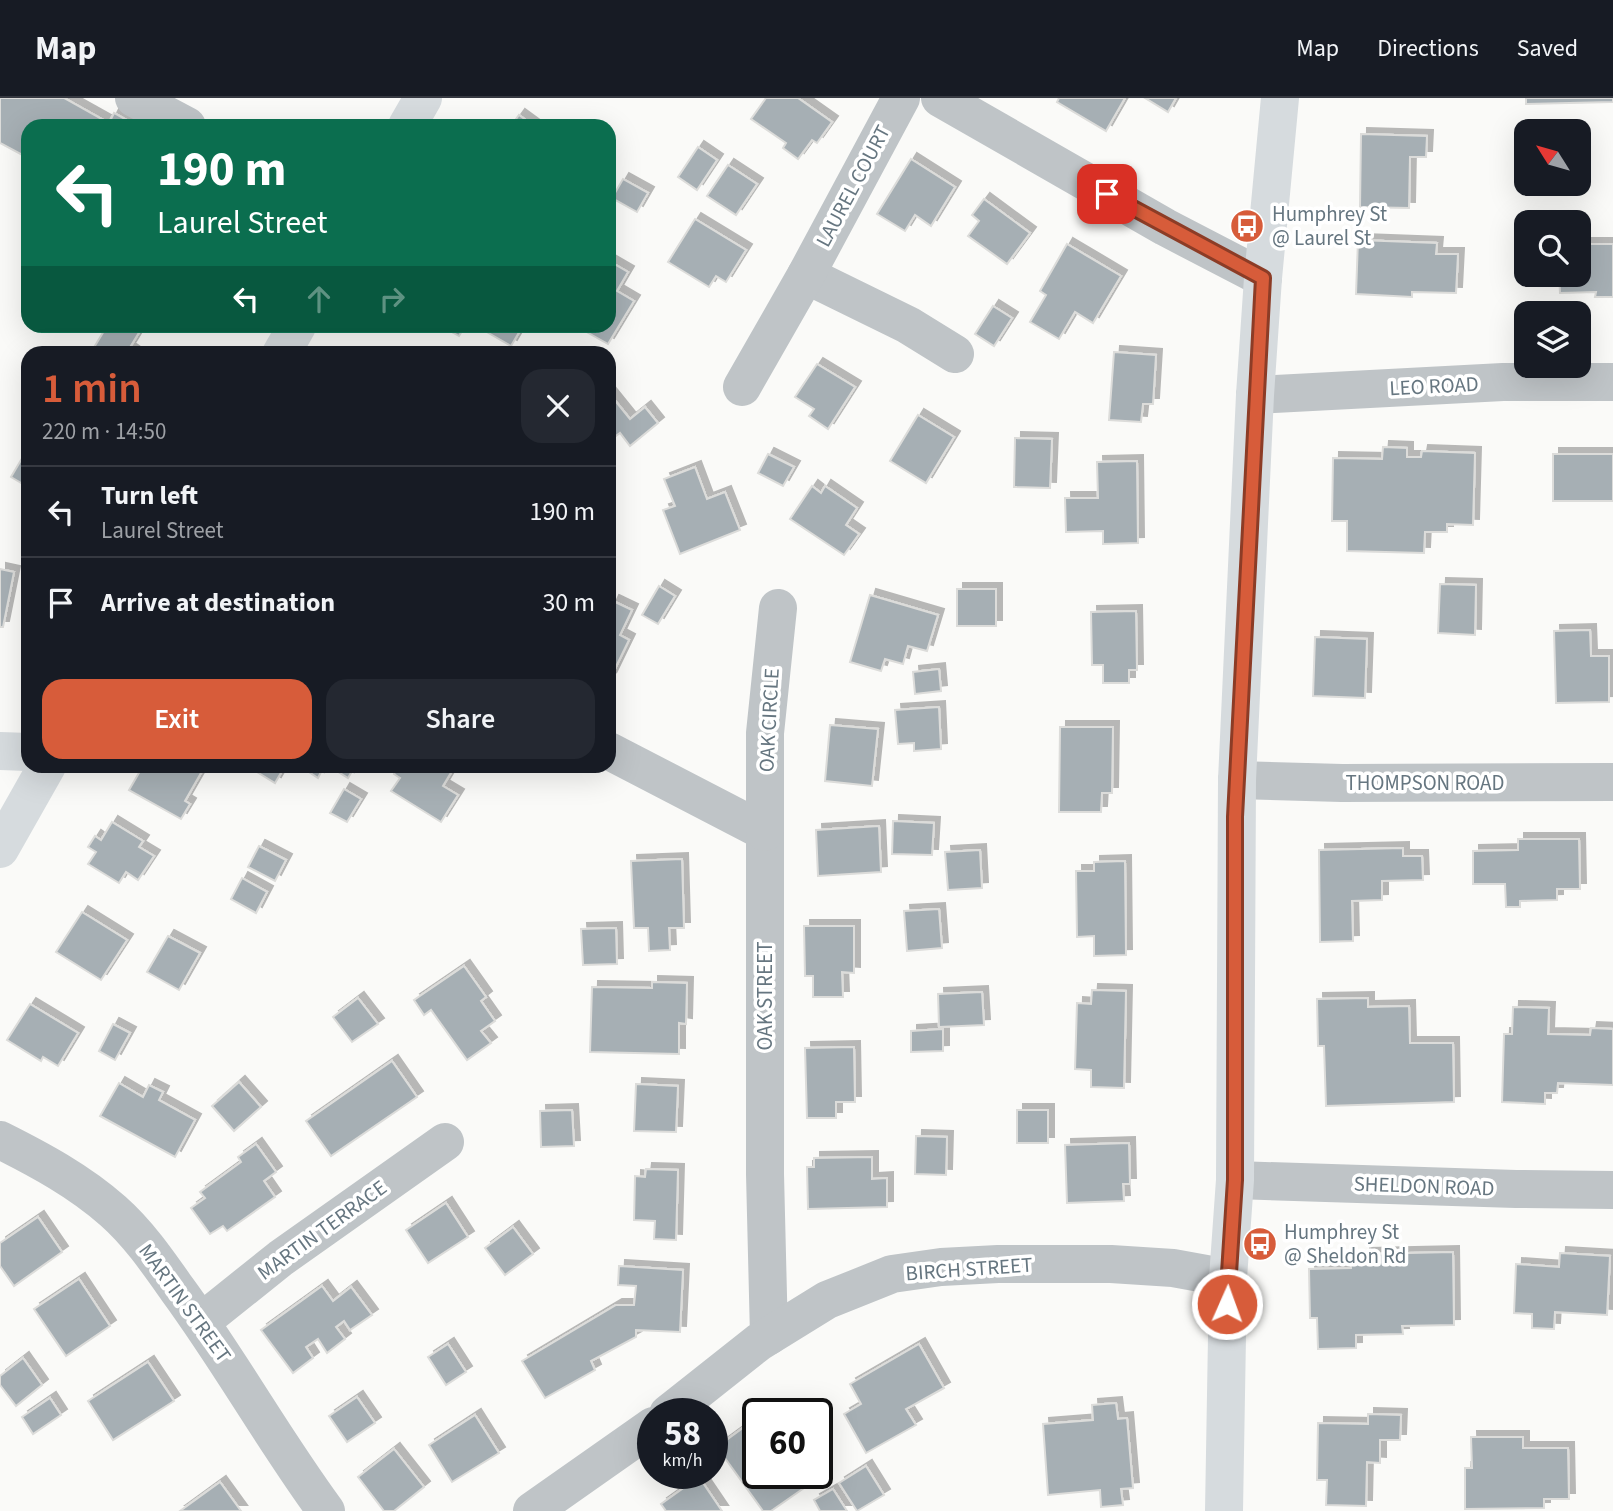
<!DOCTYPE html>
<meta charset="utf-8">
<style>
body{margin:0;font-family:"Source Sans 3",sans-serif;background:#242831;color:#f1f3f6;height:100vh;display:flex;flex-direction:column;font-size:26px;white-space:nowrap}
*{box-sizing:border-box;margin:0}
p{font-size:23px;color:#9ea1a6}
.icon{flex:none;width:38px;height:38px;fill:none;stroke:currentColor;stroke-width:2;stroke-linecap:round;stroke-linejoin:round}
.map{position:relative;flex:1;overflow:hidden}
.drawer{position:absolute;left:21px;top:248px;width:595px;height:427px;display:flex;flex-direction:column;background:#171b24;border-radius:21px;box-shadow:0 7px 28px #0002}
.drawer>*{flex:none}
.hud{position:absolute;left:21px;top:21px;width:595px;height:214px;border-radius:21px;box-shadow:0 7px 28px #0002;background:#0b6e4f;color:#fff;overflow:hidden}
.needle{width:46px;rotate:307deg}
.controls{position:absolute;left:1514px;top:21px;display:grid;gap:14px}
.controls a{display:grid;place-items:center;width:77px;height:77px;border-radius:14px;background:#171b24;box-shadow:0 7px 28px #0002;font-size:35px}
.speed{position:absolute;left:637px;top:1300px;display:flex;gap:14px;font-size:35px;font-weight:700;text-align:center}
.speed>*{display:grid;place-content:center;width:91px;height:91px;border-radius:50%;background:#171b24;box-shadow:0 7px 28px #0002;line-height:1}
.speed small{font-size:18px;font-weight:400}
.speed .limit{border:4px solid #111;border-radius:10px;background:#fff;color:#111}
.pin{position:absolute;display:grid;place-items:center;width:60px;height:60px;color:#fff;margin:-30px;border-radius:14px;box-shadow:0 4px 10px #0006}
.me{position:absolute;width:77px;margin:-38px;rotate:2deg;stroke-linejoin:round;filter:drop-shadow(0 0 5px #0008)}
.turn{display:flex;align-items:center;gap:24px;height:147px;padding:0 21px;font-size:32px}
.turn .icon{width:91px;height:91px;stroke-width:2.5}
.turn b{display:block;font-size:49px;line-height:60px}
.lanes{display:flex;align-items:center;height:66px;padding:0 21px;background:#0003;justify-content:center;gap:35px;direction:ltr}
.lanes .off{opacity:.35}
.round{display:grid;place-items:center;flex:none;width:74px;height:74px;border-radius:21px;background:#242831}
.overview{display:flex;align-items:center;justify-content:space-between;height:119px;padding:0 21px}
h1{font-size:42px;font-weight:600;line-height:52px;color:#d75c3a}
.action{display:flex;gap:14px;margin-top:auto;padding:14px 21px}
.action a{flex:1;height:80px;border-radius:21px;background:#d75c3a;color:#fff;font-size:28px;font-weight:600;line-height:80px;text-align:center}
.action a+a{background:#242831;color:#f1f3f6}
ul{padding:0;list-style:none}
li{display:flex;align-items:center;gap:21px;height:91px;padding:0 21px;border-top:2px solid #363941}
li div{flex:1}
li b{display:block;font-size:26px}
li em{font-style:normal}
header{display:flex;align-items:center;gap:42px;box-sizing:border-box;height:98px;padding:0 35px;background:#171b24;border-bottom:2px solid #363941}
header strong{font-size:33px}
nav{display:flex;gap:38px;margin-inline-start:auto;font-size:24px}
.map>svg:first-child{display:block}
.building{fill:#a6afb4;stroke:#dcdcda;stroke-width:2;filter:url(#shadow)}
.lines{fill:none;stroke-linecap:round;stroke-linejoin:round}
.minor{stroke:#bfc4c7;stroke-width:38}
.major{stroke:#d6dbde;stroke-width:38}
.route-casing{stroke:#8c3c26;stroke-width:18}
.route{stroke:#d75c3a;stroke-width:12}
.labels{text-anchor:middle;stroke-width:7;stroke-linejoin:round;paint-order:stroke}
.street-label{font-size:21px;fill:#667680;stroke:#fff}
.poi-label{font-size:21px;fill:#667680;stroke:#fff;text-anchor:start}
</style>
<header>
<strong>Map</strong>
<nav><a>Map</a><a>Directions</a><a>Saved</a></nav>
</header>
<div class="map">
<svg width="1613" height="1413" viewBox="0 0 1613 1413">
<defs>
<filter id="shadow"><feDropShadow dx="6" dy="-6" stdDeviation="0" flood-color="#0004"/></filter>
</defs>
<rect width="100%" height="100%" fill="#fafaf8"/>
<g class="building">
<polygon points="0,0 64,0 109,25 114,15 137,28 28,28 28,60 0,45"/>
<polygon points="766,0 798,0 832,24 817,45 812,42 798,61 783,50 786,45 751,21"/>
<polygon points="1059,0 1125,0 1106,33 1057,4"/>
<polygon points="1145,0 1176,0 1168,14"/>
<polygon points="1526,0 1613,0 1613,4 1526,6"/>
<polygon points="519,17 534,28 511,28"/>
<polygon points="1361,36 1427,38 1426,59 1410,59 1409,110 1360,109"/>
<polygon points="698,49 717,62 697,92 678,79"/>
<polygon points="911,61 955,89 931,128 915,117 905,133 877,116"/>
<polygon points="728,67 757,86 736,117 707,98"/>
<polygon points="623,81 648,95 637,114 612,100"/>
<polygon points="984,101 1030,135 1007,166 968,138 979,123 972,117"/>
<polygon points="695,121 746,152 726,184 716,178 709,189 668,164"/>
<polygon points="1358,142 1437,145 1436,156 1458,156 1456,195 1412,194 1412,199 1356,196"/>
<polygon points="1067,146 1121,178 1093,225 1075,214 1059,241 1030,224 1046,197 1040,193"/>
<polygon points="1578,146 1613,146 1613,199 1595,199 1596,194 1560,195 1559,177 1578,177"/>
<polygon points="609,163 628,174 617,193 634,203 608,246 576,228 609,228"/>
<polygon points="993,208 1012,220 994,248 975,236"/>
<polygon points="107,228 143,228 129,251 136,256 90,256"/>
<polygon points="441,228 465,228 459,238"/>
<polygon points="488,228 515,228 521,231 511,248 485,233"/>
<polygon points="1114,254 1156,257 1153,306 1143,306 1141,324 1109,322"/>
<polygon points="817,266 855,289 828,331 809,318 814,311 795,299"/>
<polygon points="609,295 630,321 645,309 658,325 630,348 620,335 609,343"/>
<polygon points="918,317 954,339 926,385 890,363"/>
<polygon points="1015,340 1052,341 1050,390 1014,389"/>
<polygon points="1383,349 1407,350 1407,359 1421,359 1422,353 1475,355 1473,427 1447,426 1447,434 1425,434 1424,455 1347,453 1347,423 1332,423 1333,360 1382,361"/>
<polygon points="768,356 794,369 783,388 758,375"/>
<rect x="1553" y="356" width="60" height="47"/>
<polygon points="24,357 28,359 28,389 11,379"/>
<polygon points="1137,363 1138,445 1103,446 1103,433 1066,434 1065,400 1098,400 1097,364"/>
<polygon points="695,369 707,401 725,394 740,432 680,456 663,412 675,408 664,381"/>
<polygon points="812,388 821,395 825,388 857,410 846,427 859,436 844,457 790,421"/>
<polygon points="0,471 14,474 3,529 0,529"/>
<polygon points="1440,486 1476,487 1475,537 1438,535"/>
<polygon points="659,488 675,498 658,526 642,517"/>
<rect x="957" y="491" width="39" height="37"/>
<polygon points="870,497 938,517 927,553 908,548 903,566 885,561 881,573 850,564"/>
<polygon points="613,503 632,512 620,537 629,542 610,581 609,512"/>
<polygon points="1136,513 1137,572 1129,572 1129,585 1103,585 1103,567 1092,567 1091,514"/>
<polygon points="1590,532 1591,558 1609,558 1609,604 1556,605 1554,533"/>
<polygon points="1315,539 1367,541 1365,600 1313,598"/>
<polygon points="939,571 941,593 915,596 913,574"/>
<polygon points="939,609 941,651 914,653 914,645 898,646 895,612"/>
<polygon points="830,627 878,631 872,688 825,683"/>
<polygon points="1060,629 1113,629 1112,695 1102,695 1101,714 1059,714"/>
<polygon points="143,668 198,668 196,672 201,675 185,703 190,706 181,721 129,692"/>
<polygon points="261,668 285,668 275,685 257,674"/>
<polygon points="300,668 324,668 318,680"/>
<polygon points="329,668 355,668 348,680"/>
<polygon points="399,668 455,668 443,688 458,697 441,724 391,693 400,680 394,676"/>
<polygon points="344,691 361,701 347,724 330,715"/>
<polygon points="893,723 934,725 932,757 892,756"/>
<polygon points="112,724 143,743 139,749 154,758 138,782 126,774 119,785 88,766 96,754 88,749 95,738 101,742"/>
<polygon points="879,728 881,774 818,778 816,732"/>
<polygon points="1518,741 1579,741 1580,791 1557,791 1557,802 1520,803 1520,809 1506,809 1505,786 1473,786 1473,753 1518,752"/>
<polygon points="259,748 286,762 275,783 248,769"/>
<polygon points="1403,750 1403,758 1422,758 1423,782 1382,783 1382,802 1352,803 1353,843 1320,844 1319,752"/>
<polygon points="980,752 982,790 948,792 945,754"/>
<polygon points="682,761 684,830 669,830 670,852 649,853 648,830 634,830 631,763"/>
<polygon points="1125,763 1126,857 1094,858 1094,838 1077,839 1076,773 1094,773 1094,764"/>
<polygon points="242,780 267,794 256,815 231,801"/>
<polygon points="939,811 942,850 907,853 904,813"/>
<polygon points="82,814 127,842 101,882 56,854"/>
<polygon points="804,828 854,828 854,875 842,874 843,899 813,899 813,878 805,878"/>
<polygon points="616,830 617,866 583,867 581,831"/>
<polygon points="168,838 200,855 179,892 147,874"/>
<polygon points="464,868 486,899 481,903 495,923 481,933 491,945 467,962 431,912 424,917 414,902"/>
<polygon points="652,884 687,885 686,926 679,925 679,956 590,954 592,889 652,890"/>
<polygon points="1092,892 1126,893 1124,990 1091,989 1091,972 1075,971 1077,905 1091,906"/>
<polygon points="982,894 984,927 939,929 938,896"/>
<polygon points="358,900 378,926 352,944 333,919"/>
<polygon points="1368,900 1368,909 1409,908 1410,945 1453,945 1454,1004 1326,1008 1324,948 1318,948 1317,901"/>
<polygon points="30,906 78,935 58,968 43,959 41,963 7,942"/>
<polygon points="1513,909 1549,910 1548,936 1590,937 1591,930 1613,931 1613,987 1558,985 1557,995 1545,995 1545,1006 1502,1004 1504,936 1512,936"/>
<polygon points="113,926 130,935 115,962 99,953"/>
<polygon points="943,931 943,953 911,954 911,933"/>
<polygon points="854,949 855,1004 836,1004 836,1020 807,1020 805,950"/>
<polygon points="392,963 417,999 331,1058 306,1023"/>
<polygon points="239,984 261,1009 234,1033 212,1008"/>
<polygon points="119,985 143,999 149,987 163,994 159,1002 195,1022 175,1059 100,1018"/>
<polygon points="636,986 678,988 676,1034 634,1033"/>
<polygon points="572,1012 574,1048 541,1049 540,1013"/>
<rect x="1017" y="1012" width="31" height="33"/>
<polygon points="916,1038 947,1039 946,1077 915,1076"/>
<polygon points="1129,1045 1130,1086 1123,1086 1124,1103 1067,1105 1065,1047"/>
<polygon points="256,1046 276,1074 264,1083 275,1099 227,1133 223,1128 210,1136 191,1110 205,1100 200,1094 241,1064 238,1059"/>
<polygon points="872,1059 872,1081 887,1080 887,1109 808,1111 807,1069 814,1069 814,1060"/>
<polygon points="646,1071 678,1072 676,1142 654,1141 655,1123 634,1122 635,1078 645,1079"/>
<polygon points="446,1105 468,1139 428,1165 406,1132"/>
<polygon points="38,1119 62,1154 14,1188 0,1168 0,1145"/>
<polygon points="513,1129 533,1156 505,1177 485,1150"/>
<polygon points="1453,1154 1454,1227 1402,1228 1403,1236 1356,1237 1356,1250 1318,1251 1317,1220 1310,1220 1309,1171 1351,1170 1351,1165 1364,1165 1364,1156"/>
<polygon points="1560,1155 1610,1158 1607,1217 1555,1214 1554,1231 1532,1230 1532,1216 1514,1215 1516,1166 1559,1169"/>
<polygon points="619,1168 683,1172 680,1234 636,1232 636,1239 591,1263 595,1272 545,1300 522,1263 616,1207 634,1207 636,1188 618,1187"/>
<polygon points="79,1181 110,1228 66,1258 34,1211"/>
<polygon points="322,1188 333,1203 351,1189 372,1217 350,1232 344,1223 336,1229 345,1241 327,1255 318,1241 306,1249 313,1260 293,1275 261,1232"/>
<polygon points="448,1246 466,1274 446,1287 428,1259"/>
<polygon points="919,1246 944,1290 906,1311 916,1327 866,1355 844,1316 861,1306 850,1286"/>
<polygon points="23,1260 42,1287 16,1308 0,1287 0,1278"/>
<polygon points="148,1264 174,1303 113,1342 88,1303"/>
<polygon points="357,1299 375,1325 347,1344 329,1318"/>
<polygon points="50,1300 61,1317 33,1336 22,1319"/>
<polygon points="1116,1305 1118,1321 1127,1320 1133,1390 1121,1391 1123,1407 1101,1409 1100,1392 1048,1397 1043,1326 1093,1322 1092,1307"/>
<polygon points="1368,1316 1401,1317 1400,1342 1380,1342 1380,1365 1367,1364 1366,1408 1326,1407 1327,1382 1317,1382 1318,1325 1368,1326"/>
<polygon points="475,1317 499,1355 452,1384 429,1347"/>
<polygon points="755,1321 758,1326 758,1376 794,1376 804,1390 771,1413 763,1413 717,1349"/>
<polygon points="1471,1339 1523,1339 1523,1350 1568,1350 1569,1401 1544,1401 1544,1410 1465,1411 1465,1370 1472,1370"/>
<polygon points="394,1351 424,1389 394,1413 384,1413 358,1379"/>
<polygon points="866,1368 884,1397 857,1413 839,1385"/>
<polygon points="699,1379 722,1413 666,1413 661,1406"/>
<polygon points="220,1384 241,1413 180,1413"/>
<polygon points="833,1391 847,1413 820,1413 814,1402"/>
</g>
<g class="lines">
<g class="minor">
<polyline points="134,0 187,28"/>
<polyline points="940,0 1165,129 1263,180"/>
<polyline points="806,177 908,227 955,256"/>
<polyline points="742,289 806,177 901,0"/>
<polyline points="1255,297 1503,284 1613,284"/>
<polyline points="609,653 765,734 765,1076 769,1238"/>
<polyline points="1237,682 1342,685 1613,684"/>
<polyline points="765,734 765,635 778,510"/>
<path d="M0 1042C40 1062 79 1083 113 1113 138 1135 158 1164 177 1191 230 1263 273 1341 326 1413"/>
<polyline points="1235,1082 1516,1091 1613,1092"/>
<polyline points="201,1224 281,1160 445,1044"/>
<polyline points="668,1316 759,1244 827,1202 892,1176 941,1169 998,1166 1111,1166 1173,1170 1228,1180"/>
<polyline points="532,1413 653,1328"/>
</g>
<g class="major">
<polyline points="407,28 423,0"/>
<polyline points="281,256 297,228"/>
<polyline points="0,653 28,654"/>
<polyline points="0,751 47,668"/>
<polyline points="1224,1413 1228,1180 1235,1082 1237,682 1255,297 1263,180 1280,0"/>
</g>
</g>
<g class="lines">
<g class="route-casing">
<polyline id="route" points="1107,96 1263,180 1235,719 1235,1082 1227,1206"/>
</g>
<use href="#route" class="route"/>
</g>
<defs>
<g id="bus-disc" transform="scale(1.75)"><circle r="9.5" fill="#d75c3a" stroke="#fff"/><path d="M-5-6H5V4H4V6H2V4H-2V6H-4V4H-5ZM-3.5-4V0h7V-4ZM-3.5 1.2v1.5H-2V1.2ZM2 1.2v1.5H3.5V1.2Z" fill="#fff"/></g>
</defs>
<g fill-rule="evenodd">
<use href="#bus-disc" x="1247" y="128"/>
<use href="#bus-disc" x="1260" y="1146"/>
</g>
<g class="labels">
<g class="street-label">
<text transform="translate(853 88) rotate(-62)" y="7">LAUREL COURT</text>
<text transform="translate(1434 288) rotate(-3)" y="7">LEO ROAD</text>
<text transform="translate(769 622) rotate(-87)" y="7">OAK CIRCLE</text>
<text x="1425" y="692">THOMPSON ROAD</text>
<text transform="translate(765 898) rotate(-90)" y="7">OAK STREET</text>
<text transform="translate(1424 1088) rotate(2)" y="7">SHELDON ROAD</text>
<text transform="translate(322 1132) rotate(-36)" y="7">MARTIN TERRACE</text>
<text transform="translate(969 1171) rotate(-4)" y="7">BIRCH STREET</text>
<text transform="translate(185 1205) rotate(54)" y="7">MARTIN STREET</text>
</g>
<g class="poi-label">
<text x="1272" y="123">Humphrey St<tspan x="1272" dy="24">@ Laurel St</tspan></text>
<text x="1284" y="1141">Humphrey St<tspan x="1284" dy="24">@ Sheldon Rd</tspan></text>
</g>
</g>
</svg>
<div class="controls">
<a><svg class="needle" viewBox="-14 -14 28 28"><path d="M0-13l5 13h-10z" fill="#e53935"/><path d="M0 13l5-13h-10z" fill="#9ea1a6"/></svg></a>
<a><svg class="icon" aria-label="search" viewBox="0 0 24 24"><circle cx="10" cy="10" r="6"/><path d="M15 15l6 6"/></svg></a>
<a><svg class="icon" aria-label="layers" viewBox="0 0 24 24"><path d="M12 4l9 5-9 5-9-5zM3 14l9 5 9-5"/></svg></a>
</div>
<div class="speed"><div>58<small>km/h</small></div><div class="limit">60</div></div>
<div class="pin" style="left:1107px;top:96px;background:#d93025"><svg class="icon" aria-label="arrive" viewBox="0 0 24 24"><path d="M6 21V4h12l-3 4 3 4H6"/></svg></div>
<svg class="me" style="left:1227px;top:1206px" viewBox="-20 -20 40 40"><circle r="17" fill="#d75c3a" stroke="#fff" stroke-width="3"/><path d="M0-11L8 9 0 5-8 9z" fill="#fff"/></svg>
<div class="hud">
<div class="turn"><svg class="icon" aria-label="left" viewBox="0 0 24 24"><path d="M17 20v-9H6M10 6l-5 5 5 5"/></svg><div><b>190 m</b>Laurel Street</div></div>
<div class="lanes"><svg class="icon" aria-label="left" viewBox="0 0 24 24"><path d="M17 20v-9H6M10 6l-5 5 5 5"/></svg><svg class="icon off" aria-label="ahead" viewBox="0 0 24 24"><path d="M12 20V5M6 11l6-6 6 6"/></svg><svg class="icon off" aria-label="right" viewBox="0 0 24 24"><path d="M7 20v-9h11M14 6l5 5-5 5"/></svg></div>
</div>
<section class="drawer">
<div class="overview"><div><h1>1 min</h1><p>220 m · 14:50</p></div><a class="round"><svg class="icon" aria-label="close" viewBox="0 0 24 24"><path d="M6 6l12 12M18 6L6 18"/></svg></a></div>
<ul>
<li><svg class="icon" aria-label="left" viewBox="0 0 24 24"><path d="M17 20v-9H6M10 6l-5 5 5 5"/></svg><div><b>Turn left</b><p>Laurel Street</p></div><em>190 m</em></li>
<li><svg class="icon" aria-label="arrive" viewBox="0 0 24 24"><path d="M6 21V4h12l-3 4 3 4H6"/></svg><div><b>Arrive at destination</b></div><em>30 m</em></li>
</ul>
<div class="action"><a>Exit</a><a>Share</a></div>
</section>
</div>
